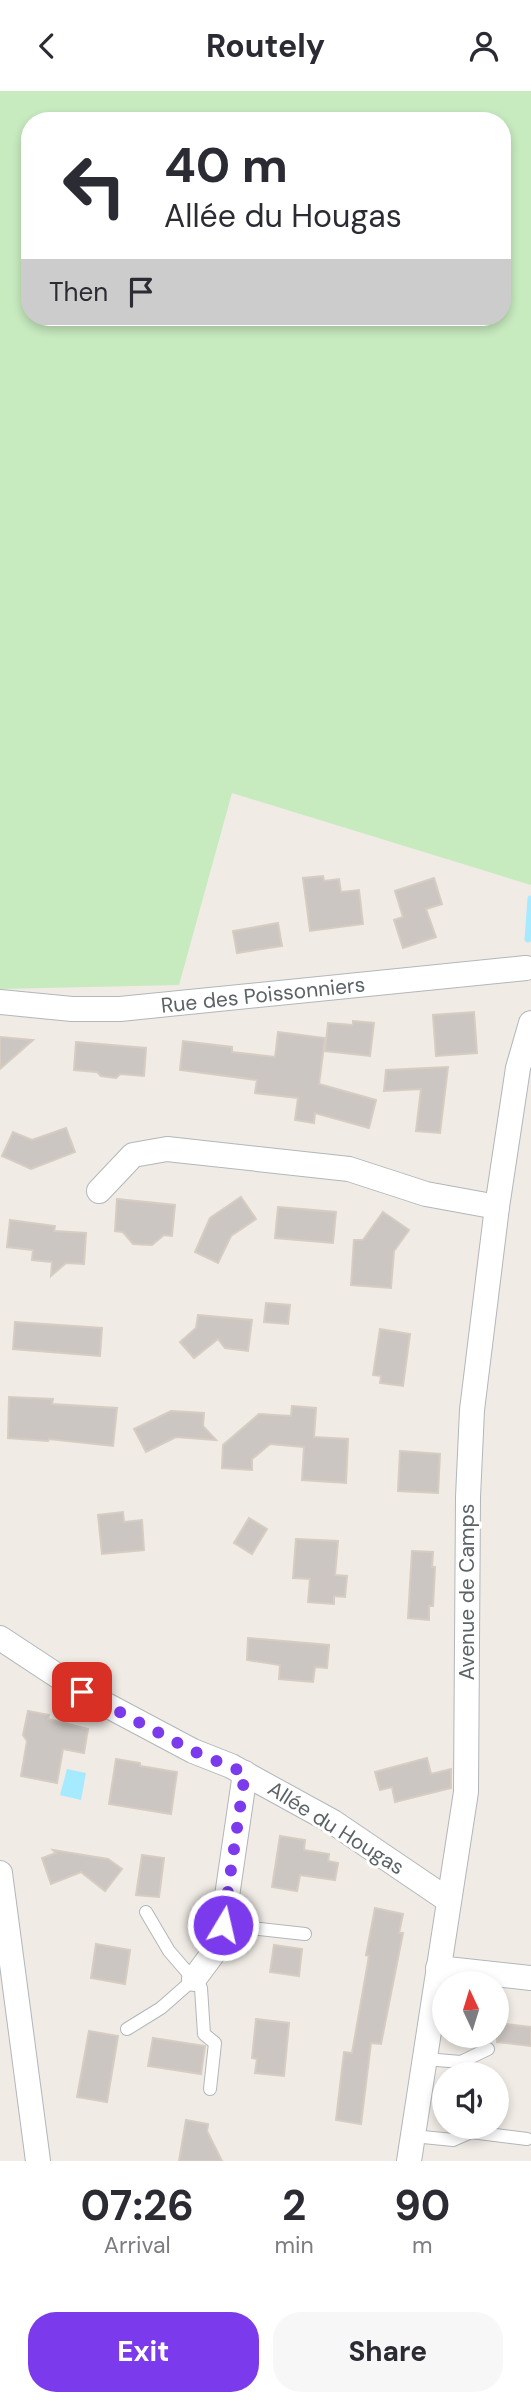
<!DOCTYPE html>
<meta charset="utf-8">
<style>
body{margin:0;font-family:"DM Sans",sans-serif;background:#f7f7f7;color:#2b2b33;height:100vh;display:flex;flex-direction:column;font-size:26px;white-space:nowrap}
*{box-sizing:border-box;margin:0}
p{font-size:23px;color:#7c7c81}
.icon{flex:none;width:38px;height:38px;fill:none;stroke:currentColor;stroke-width:2;stroke-linecap:round;stroke-linejoin:round}
.map{position:relative;height:2070px;overflow:hidden}
.sheet{display:flex;flex-direction:column;background:#fff;flex:1}
.sheet>*{flex:none}
.banner{position:absolute;left:21px;top:21px;width:490px;height:214px;border-radius:28px;box-shadow:0 4px 10px #0003;background:#fff;color:#2b2b33;overflow:hidden}
.needle{width:46px;rotate:356deg}
.fabs{position:absolute;left:432px;top:1880px;display:grid;gap:14px}
.fabs a{display:grid;place-items:center;width:77px;height:77px;border-radius:50%;background:#fff;box-shadow:0 4px 10px #0003;font-size:35px}
.pin{position:absolute;display:grid;place-items:center;width:60px;height:60px;color:#fff;margin:-30px;border-radius:14px;box-shadow:0 4px 10px #0006}
.me{position:absolute;width:77px;margin:-38px;rotate:9deg;stroke-linejoin:round;filter:drop-shadow(0 0 5px #0008)}
.turn{display:flex;align-items:center;gap:24px;height:147px;padding:0 28px;font-size:32px}
.turn .icon{width:91px;height:91px;stroke-width:2.5}
.turn b{display:block;font-size:49px;line-height:60px}
.then{display:flex;align-items:center;height:66px;padding:0 28px;background:#0003;gap:14px;font-size:26px}
.eta{display:flex;justify-content:space-evenly;align-items:center;height:119px;text-align:center}
.eta b{font-size:42px;font-weight:700;line-height:49px}
.primary-button{display:flex;gap:14px;margin-top:auto;padding:14px 28px}
.primary-button a{flex:1;height:80px;border-radius:28px;background:#7c3aed;color:#fff;font-size:28px;font-weight:700;line-height:80px;text-align:center}
.primary-button a+a{background:#f7f7f7;color:#2b2b33}
header{display:flex;justify-content:space-between;align-items:center;height:91px;padding:0 28px;background:#fff;font-size:32px;font-weight:700}
.map>svg:first-child{display:block}
.green{fill:#c7eabf;fill-rule:evenodd}
.water{fill:#a6eaff}
.lines{fill:none;stroke-linecap:round;stroke-linejoin:round}
.stream{stroke:#a6eaff;stroke-width:7}
.building{fill:#cbc6c1;stroke:#d6ccc2;stroke-width:2}
.lane-casing{stroke:#b2b7bb;stroke-width:14}
.street-casing{stroke:#b2b7bb;stroke-width:26}
.lane{stroke:#fff;stroke-width:12}
.street{stroke:#fff;stroke-width:24}
.route{stroke:#7c3aed;stroke-width:12;stroke-dasharray:0 21.6}
.labels{text-anchor:middle;stroke-width:6;stroke-linejoin:round;paint-order:stroke}
.street-label{font-size:21px;fill:#5c6367;stroke:#fff}
</style>
<header><svg class="icon" aria-label="back" viewBox="0 0 24 24"><path d="M15 5l-7 7 7 7"/></svg>Routely<svg class="icon" aria-label="person" viewBox="0 0 24 24"><circle cx="12" cy="8" r="4"/><path d="M4 21q1-7 8-7t8 7"/></svg></header>
<div class="map">
<svg width="531" height="2070" viewBox="0 0 531 2070">
<rect width="100%" height="100%" fill="#f0ebe5"/>
<path class="green" d="M0 0H531V794L232 702 179 894 0 898ZM30 30H502V226H30Z"/>
<polygon class="water" points="67,1678 86,1682 81,1709 60,1704"/>
<g class="lines">
<polyline class="stream" points="528,848 531,808"/>
</g>
<g class="building">
<polygon points="323,785 324,790 339,788 341,801 359,799 363,833 310,840 303,787"/>
<polygon points="434,787 442,813 426,818 436,846 403,857 394,829 403,826 395,800"/>
<polygon points="278,832 282,855 237,862 233,840"/>
<polygon points="474,921 477,962 436,965 433,924"/>
<polygon points="353,930 374,932 370,965 325,960 328,932 353,934"/>
<polygon points="278,941 325,947 319,993 376,1009 369,1037 315,1022 314,1032 295,1029 298,1007 255,1002 257,989 180,979 183,950 232,956 232,961 275,966"/>
<polygon points="0,946 33,949 0,978"/>
<polygon points="76,951 146,957 144,985 120,983 116,987 101,985 97,981 74,979"/>
<polygon points="448,976 440,1042 416,1040 421,998 384,1000 386,979"/>
<polygon points="66,1037 75,1061 31,1078 2,1065 13,1041 32,1049"/>
<polygon points="241,1106 256,1128 231,1145 218,1172 195,1161 210,1127"/>
<polygon points="117,1108 175,1114 172,1145 164,1144 152,1154 133,1153 123,1141 115,1140"/>
<polygon points="278,1116 336,1121 333,1152 275,1147"/>
<polygon points="383,1121 409,1139 394,1160 391,1197 351,1194 354,1149 363,1149"/>
<polygon points="10,1129 55,1135 54,1140 86,1142 84,1173 66,1172 51,1185 52,1171 32,1169 33,1159 7,1156"/>
<polygon points="266,1212 290,1214 288,1233 264,1231"/>
<polygon points="198,1224 252,1229 248,1260 225,1257 218,1248 194,1267 180,1251 196,1237"/>
<polygon points="15,1231 102,1237 100,1265 13,1258"/>
<polygon points="380,1238 410,1243 403,1295 380,1292 381,1285 373,1284"/>
<polygon points="9,1306 53,1308 52,1313 117,1317 113,1355 49,1348 48,1350 8,1347"/>
<polygon points="292,1315 316,1317 314,1346 348,1348 346,1392 302,1389 304,1356 270,1353 252,1368 252,1379 222,1377 223,1354 259,1323 291,1325"/>
<polygon points="171,1320 204,1322 203,1335 216,1349 176,1346 146,1361 134,1338"/>
<polygon points="400,1360 440,1363 438,1402 398,1400"/>
<polygon points="123,1421 124,1431 142,1429 144,1459 102,1463 98,1424"/>
<polygon points="249,1427 267,1438 252,1463 234,1452"/>
<polygon points="296,1448 338,1450 335,1484 347,1485 345,1506 334,1505 334,1513 308,1511 310,1488 293,1487"/>
<polygon points="412,1460 433,1461 432,1476 435,1476 433,1515 429,1515 429,1529 408,1527"/>
<polygon points="248,1547 329,1554 327,1577 315,1576 313,1591 279,1588 280,1574 247,1569"/>
<polygon points="28,1620 49,1624 48,1628 88,1638 84,1662 63,1658 57,1692 21,1685 27,1650 23,1644"/>
<polygon points="427,1667 431,1683 451,1678 451,1697 395,1711 392,1696 380,1699 375,1681"/>
<polygon points="116,1668 140,1672 140,1675 177,1681 171,1723 109,1713"/>
<polygon points="280,1745 305,1749 304,1759 329,1763 328,1770 338,1772 335,1789 300,1784 297,1800 272,1796"/>
<polygon points="53,1759 108,1768 122,1778 105,1800 81,1781 51,1793 42,1767 56,1762"/>
<polygon points="142,1764 164,1767 159,1806 136,1804"/>
<polygon points="375,1817 403,1823 399,1842 403,1842 381,1953 371,1952 361,2033 336,2029 344,1961 352,1962 369,1865 366,1864"/>
<polygon points="96,1853 130,1859 125,1893 91,1887"/>
<polygon points="274,1854 302,1858 299,1885 270,1881"/>
<polygon points="256,1928 289,1932 284,1985 255,1982 257,1968 252,1967"/>
<polygon points="497,1932 531,1936 531,1955 497,1951"/>
<polygon points="89,1940 118,1945 107,2011 77,2006"/>
<polygon points="153,1947 205,1955 201,1983 148,1975"/>
<polygon points="186,2029 208,2033 207,2040 222,2070 179,2070"/>
</g>
<g class="lines">
<g class="lane-casing">
<g id="lane">
<polyline points="146,1821 169,1860 201,1897 204,1943 215,1952 210,1998"/>
<polyline points="223,1834 305,1843"/>
<polyline points="127,1938 161,1917 194,1888"/>
<polyline points="425,1968 461,1971 488,1958"/>
<polyline points="413,2045 453,2049 471,2041 527,2048"/>
</g>
</g>
<g class="street-casing">
<g id="street">
<polyline points="0,911 72,918 120,918 526,877"/>
<polyline points="99,1100 133,1064 167,1058 349,1078 426,1103 497,1116"/>
<polyline points="0,1547 82,1601 193,1660 231,1675 333,1731 448,1809"/>
<polyline points="0,1782 38,2070"/>
<polyline points="438,1877 531,1887"/>
<polyline points="194,1888 220,1853 245,1682"/>
<polyline points="409,2070 466,1701 468,1406 472,1319 497,1116 518,977 531,932"/>
</g>
</g>
<use href="#lane" class="lane"/>
<use href="#street" class="street"/>
</g>
<g class="lines">
<polyline class="route" points="82,1601 193,1660 245,1682 223,1834"/>
</g>
<g class="labels">
<g class="street-label">
<text transform="translate(263 904) rotate(-6)" y="7">Rue des Poissonniers</text>
<text transform="translate(467 1501) rotate(-90)" y="7">Avenue de Camps</text>
<text transform="translate(336 1737) rotate(32)" y="7">Allée du Hougas</text>
</g>
</g>
</svg>
<div class="fabs">
<a><svg class="needle" viewBox="-14 -14 28 28"><path d="M0-13l5 13h-10z" fill="#e53935"/><path d="M0 13l5-13h-10z" fill="#7c7c81"/></svg></a>
<a><svg class="icon" aria-label="sound" viewBox="0 0 24 24"><path d="M4 9h4l5-4v14l-5-4H4zM17 9q2 3 0 6"/></svg></a>
</div>
<div class="pin" style="left:82px;top:1601px;background:#d93025"><svg class="icon" aria-label="arrive" viewBox="0 0 24 24"><path d="M6 21V4h12l-3 4 3 4H6"/></svg></div>
<svg class="me" style="left:223px;top:1834px" viewBox="-20 -20 40 40"><circle r="17" fill="#7c3aed" stroke="#fff" stroke-width="3"/><path d="M0-11L8 9 0 5-8 9z" fill="#fff"/></svg>
<div class="banner">
<div class="turn"><svg class="icon" aria-label="left" viewBox="0 0 24 24"><path d="M17 20v-9H6M10 6l-5 5 5 5"/></svg><div><b>40 m</b>Allée du Hougas</div></div>
<div class="then">Then<svg class="icon" aria-label="arrive" viewBox="0 0 24 24"><path d="M6 21V4h12l-3 4 3 4H6"/></svg></div>
</div>
</div>
<section class="sheet">
<div class="eta">
<div><b>07:26</b><p>Arrival</p></div>
<div><b>2</b><p>min</p></div>
<div><b>90</b><p>m</p></div>
</div>
<div class="primary-button"><a>Exit</a><a>Share</a></div>
</section>
